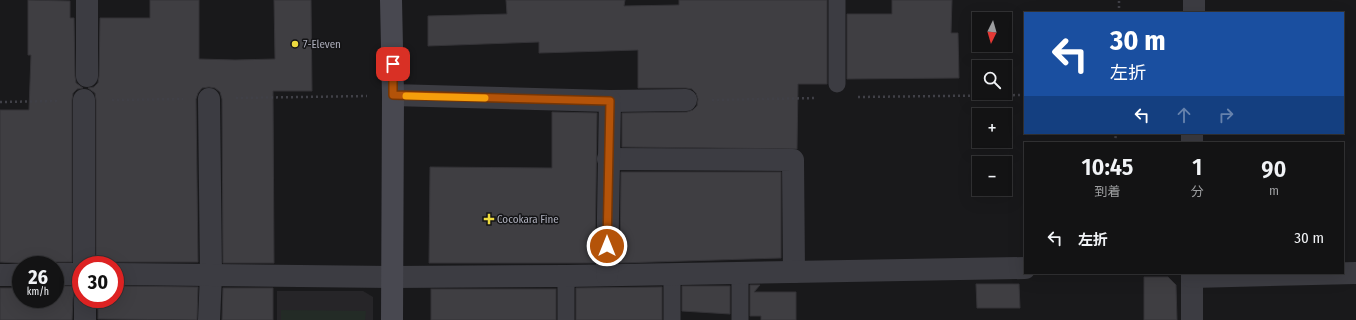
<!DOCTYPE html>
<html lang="ja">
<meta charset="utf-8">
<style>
body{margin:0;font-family:"Fira Sans Condensed","Noto Sans JP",sans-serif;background:#202022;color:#f1f3f6;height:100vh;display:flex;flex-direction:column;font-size:15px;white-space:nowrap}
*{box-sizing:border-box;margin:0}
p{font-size:13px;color:#9d9ea0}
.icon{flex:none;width:22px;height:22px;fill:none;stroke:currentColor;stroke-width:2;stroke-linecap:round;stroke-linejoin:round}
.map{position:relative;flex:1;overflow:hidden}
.side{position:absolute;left:1024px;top:142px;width:320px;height:132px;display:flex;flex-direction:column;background:#131314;border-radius:0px;box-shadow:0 4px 16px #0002,0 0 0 1px #323234}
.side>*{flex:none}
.banner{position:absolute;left:1024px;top:12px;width:320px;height:122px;border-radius:0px;box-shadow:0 4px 16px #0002,0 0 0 1px #323234;background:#1a4fa0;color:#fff;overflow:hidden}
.needle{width:26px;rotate:185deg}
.tools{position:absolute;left:972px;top:12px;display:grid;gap:8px}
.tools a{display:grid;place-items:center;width:40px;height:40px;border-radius:0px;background:#131314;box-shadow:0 4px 16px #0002,0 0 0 1px #323234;font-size:20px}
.speed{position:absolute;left:12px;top:256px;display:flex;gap:8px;font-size:20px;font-weight:700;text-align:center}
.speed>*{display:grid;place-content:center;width:52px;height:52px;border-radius:50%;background:#131314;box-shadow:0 4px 16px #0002,0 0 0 1px #323234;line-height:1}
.speed small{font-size:10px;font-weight:400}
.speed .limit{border:6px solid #d22;background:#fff;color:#111}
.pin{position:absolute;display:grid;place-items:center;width:34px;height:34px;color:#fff;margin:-17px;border-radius:8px;box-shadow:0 2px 6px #0006}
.me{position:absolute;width:44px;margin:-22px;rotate:0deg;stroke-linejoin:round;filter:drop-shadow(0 0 3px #0008)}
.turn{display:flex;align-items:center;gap:14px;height:84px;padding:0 20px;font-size:18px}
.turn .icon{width:52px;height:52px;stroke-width:2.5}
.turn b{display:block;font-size:28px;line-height:34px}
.lanes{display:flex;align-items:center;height:38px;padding:0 20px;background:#0003;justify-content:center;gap:20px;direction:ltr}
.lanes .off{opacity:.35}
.eta{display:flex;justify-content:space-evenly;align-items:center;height:68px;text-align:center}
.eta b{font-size:24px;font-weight:600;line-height:28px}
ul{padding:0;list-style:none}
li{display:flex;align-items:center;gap:12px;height:56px;padding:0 20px}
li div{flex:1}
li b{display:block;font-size:15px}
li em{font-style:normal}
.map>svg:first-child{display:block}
.built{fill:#262528}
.green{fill:#232b26}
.building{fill:#3f3e42;stroke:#343337}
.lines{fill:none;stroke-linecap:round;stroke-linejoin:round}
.path{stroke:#404047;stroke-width:2.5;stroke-dasharray:2 3;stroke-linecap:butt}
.lane{stroke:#3c3c42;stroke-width:17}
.street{stroke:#3c3c42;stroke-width:22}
.secondary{stroke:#484850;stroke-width:22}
.route-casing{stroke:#753606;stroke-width:10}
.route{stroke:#b45309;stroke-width:7}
.slow{stroke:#f59e0b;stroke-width:7}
.poi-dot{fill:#edda3f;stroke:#141416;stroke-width:1.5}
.labels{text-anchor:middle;stroke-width:3;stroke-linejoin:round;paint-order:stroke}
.poi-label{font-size:11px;fill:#acadba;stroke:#141416;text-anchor:start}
</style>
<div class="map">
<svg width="1356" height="320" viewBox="0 0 1356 320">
<rect width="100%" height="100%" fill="#19191b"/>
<polygon class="built" points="277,291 363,291 373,297 373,320 277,320"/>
<polygon class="green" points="281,310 366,311 365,320 281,320"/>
<g class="building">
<polygon points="28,0 70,1 70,18 74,18 75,76 76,83 83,88 77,89 73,93 72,100 72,262 55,262 47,265 0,262 0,110 29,110 31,55 28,55"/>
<polygon points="150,0 199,0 199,59 235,60 275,59 274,0 311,0 312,91 273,91 274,263 223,263 222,99 220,92 215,88 209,87 202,88 198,93 196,99 198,262 115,262 107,265 96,265 96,100 95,93 88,88 94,87 98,83 99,76 100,18 150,18"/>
<polygon points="506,0 625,0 624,6 679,5 679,0 827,0 827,84 798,84 797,149 622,147 622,113 687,112 693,110 697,106 698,99 696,93 692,89 686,88 638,88 638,50 539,53 539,42 428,46 428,16 507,14"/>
<polygon points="892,0 952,0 951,33 958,33 959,78 847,79 847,14 892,14"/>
<polygon points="552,112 597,113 595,263 429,263 430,167 552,168"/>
<polygon points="621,172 781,172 781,258 620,263"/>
<polygon points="1144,277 1168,277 1176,285 1177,320 1144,320"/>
<polygon points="976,284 1019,284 1020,308 977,308"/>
<polygon points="750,285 760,285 754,292 796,292 796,320 761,320 761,316 750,316"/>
<polygon points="55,286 81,286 74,292 73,299 72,320 0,320 0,288 21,288 21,299 55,299"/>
<polygon points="115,286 198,287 197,320 98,319 98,299 115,299"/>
<polygon points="682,286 730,286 730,314 682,311"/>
<polygon points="662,287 662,320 576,320 576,288"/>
<polygon points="223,288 273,288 273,320 222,320"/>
<rect x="431" y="289" width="125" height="31"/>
</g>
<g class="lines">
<g class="path">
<polyline points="1119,13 1119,0"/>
<polyline points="858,97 1025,95"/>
<polyline points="236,98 367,96"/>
<polyline points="112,100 183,99"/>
<polyline points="712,100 817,98"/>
<polyline points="0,102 57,101"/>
<polyline points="1115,143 1116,133"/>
</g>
<g class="lane">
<polyline points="837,84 837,0"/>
<polyline points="740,273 740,320"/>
<polyline points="566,276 566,320"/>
<polyline points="672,320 672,274"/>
</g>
<g class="street">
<polyline points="87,0 87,76"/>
<polyline points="1194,13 1194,0"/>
<polyline points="393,95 610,101 686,100"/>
<polyline points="209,99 211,275 209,320"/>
<polyline points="1192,143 1192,133"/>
<polyline points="608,159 793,160 794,272"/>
<polyline points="84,265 84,100"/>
<polyline points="1192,273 1192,320"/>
<polyline points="55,274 81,274"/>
<polyline points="115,274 391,277 566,276 1025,268"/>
<polyline points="0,275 21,275"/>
<polyline points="607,275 610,101"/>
<polyline points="1192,277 1356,273"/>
<polyline points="85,299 85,320"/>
</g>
<polyline class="secondary" points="391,0 393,95 392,320"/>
</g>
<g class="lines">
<g class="route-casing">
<polyline id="route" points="393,64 393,95 610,101 607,246"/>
</g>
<use href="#route" class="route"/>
<polyline class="slow" points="406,96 485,98"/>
</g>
<g class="poi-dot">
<circle cx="295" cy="44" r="4"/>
<path d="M487 213h4v4h4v4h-4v4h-4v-4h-4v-4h4z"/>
</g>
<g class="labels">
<g class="poi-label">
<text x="303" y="48">7-Eleven</text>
<text x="497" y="223">Cocokara Fine</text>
</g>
</g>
</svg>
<div class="tools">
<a><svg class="needle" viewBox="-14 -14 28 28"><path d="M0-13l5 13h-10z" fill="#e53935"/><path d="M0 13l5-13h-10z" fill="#9d9ea0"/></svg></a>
<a><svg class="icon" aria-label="search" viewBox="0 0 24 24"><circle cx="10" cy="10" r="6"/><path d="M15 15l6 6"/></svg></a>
<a>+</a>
<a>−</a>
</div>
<div class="speed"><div>26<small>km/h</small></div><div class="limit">30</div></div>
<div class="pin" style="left:393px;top:64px;background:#d93025"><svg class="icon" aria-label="arrive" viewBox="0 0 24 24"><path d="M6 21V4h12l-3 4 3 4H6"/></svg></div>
<svg class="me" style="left:607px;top:246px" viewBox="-20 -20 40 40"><circle r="17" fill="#b45309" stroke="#fff" stroke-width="3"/><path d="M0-11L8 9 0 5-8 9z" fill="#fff"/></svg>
<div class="banner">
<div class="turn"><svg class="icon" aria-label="left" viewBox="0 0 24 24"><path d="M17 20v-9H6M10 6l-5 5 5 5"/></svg><div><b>30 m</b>左折</div></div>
<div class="lanes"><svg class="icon" aria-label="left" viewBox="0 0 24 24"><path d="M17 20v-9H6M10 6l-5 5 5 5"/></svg><svg class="icon off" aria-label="ahead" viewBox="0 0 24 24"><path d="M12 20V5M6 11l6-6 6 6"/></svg><svg class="icon off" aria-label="right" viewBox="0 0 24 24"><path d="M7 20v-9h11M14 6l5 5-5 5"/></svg></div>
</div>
<section class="side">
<div class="eta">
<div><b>10:45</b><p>到着</p></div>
<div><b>1</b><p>分</p></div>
<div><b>90</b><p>m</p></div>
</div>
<ul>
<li><svg class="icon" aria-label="left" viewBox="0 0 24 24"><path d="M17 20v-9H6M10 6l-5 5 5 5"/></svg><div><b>左折</b></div><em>30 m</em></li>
</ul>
</section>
</div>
